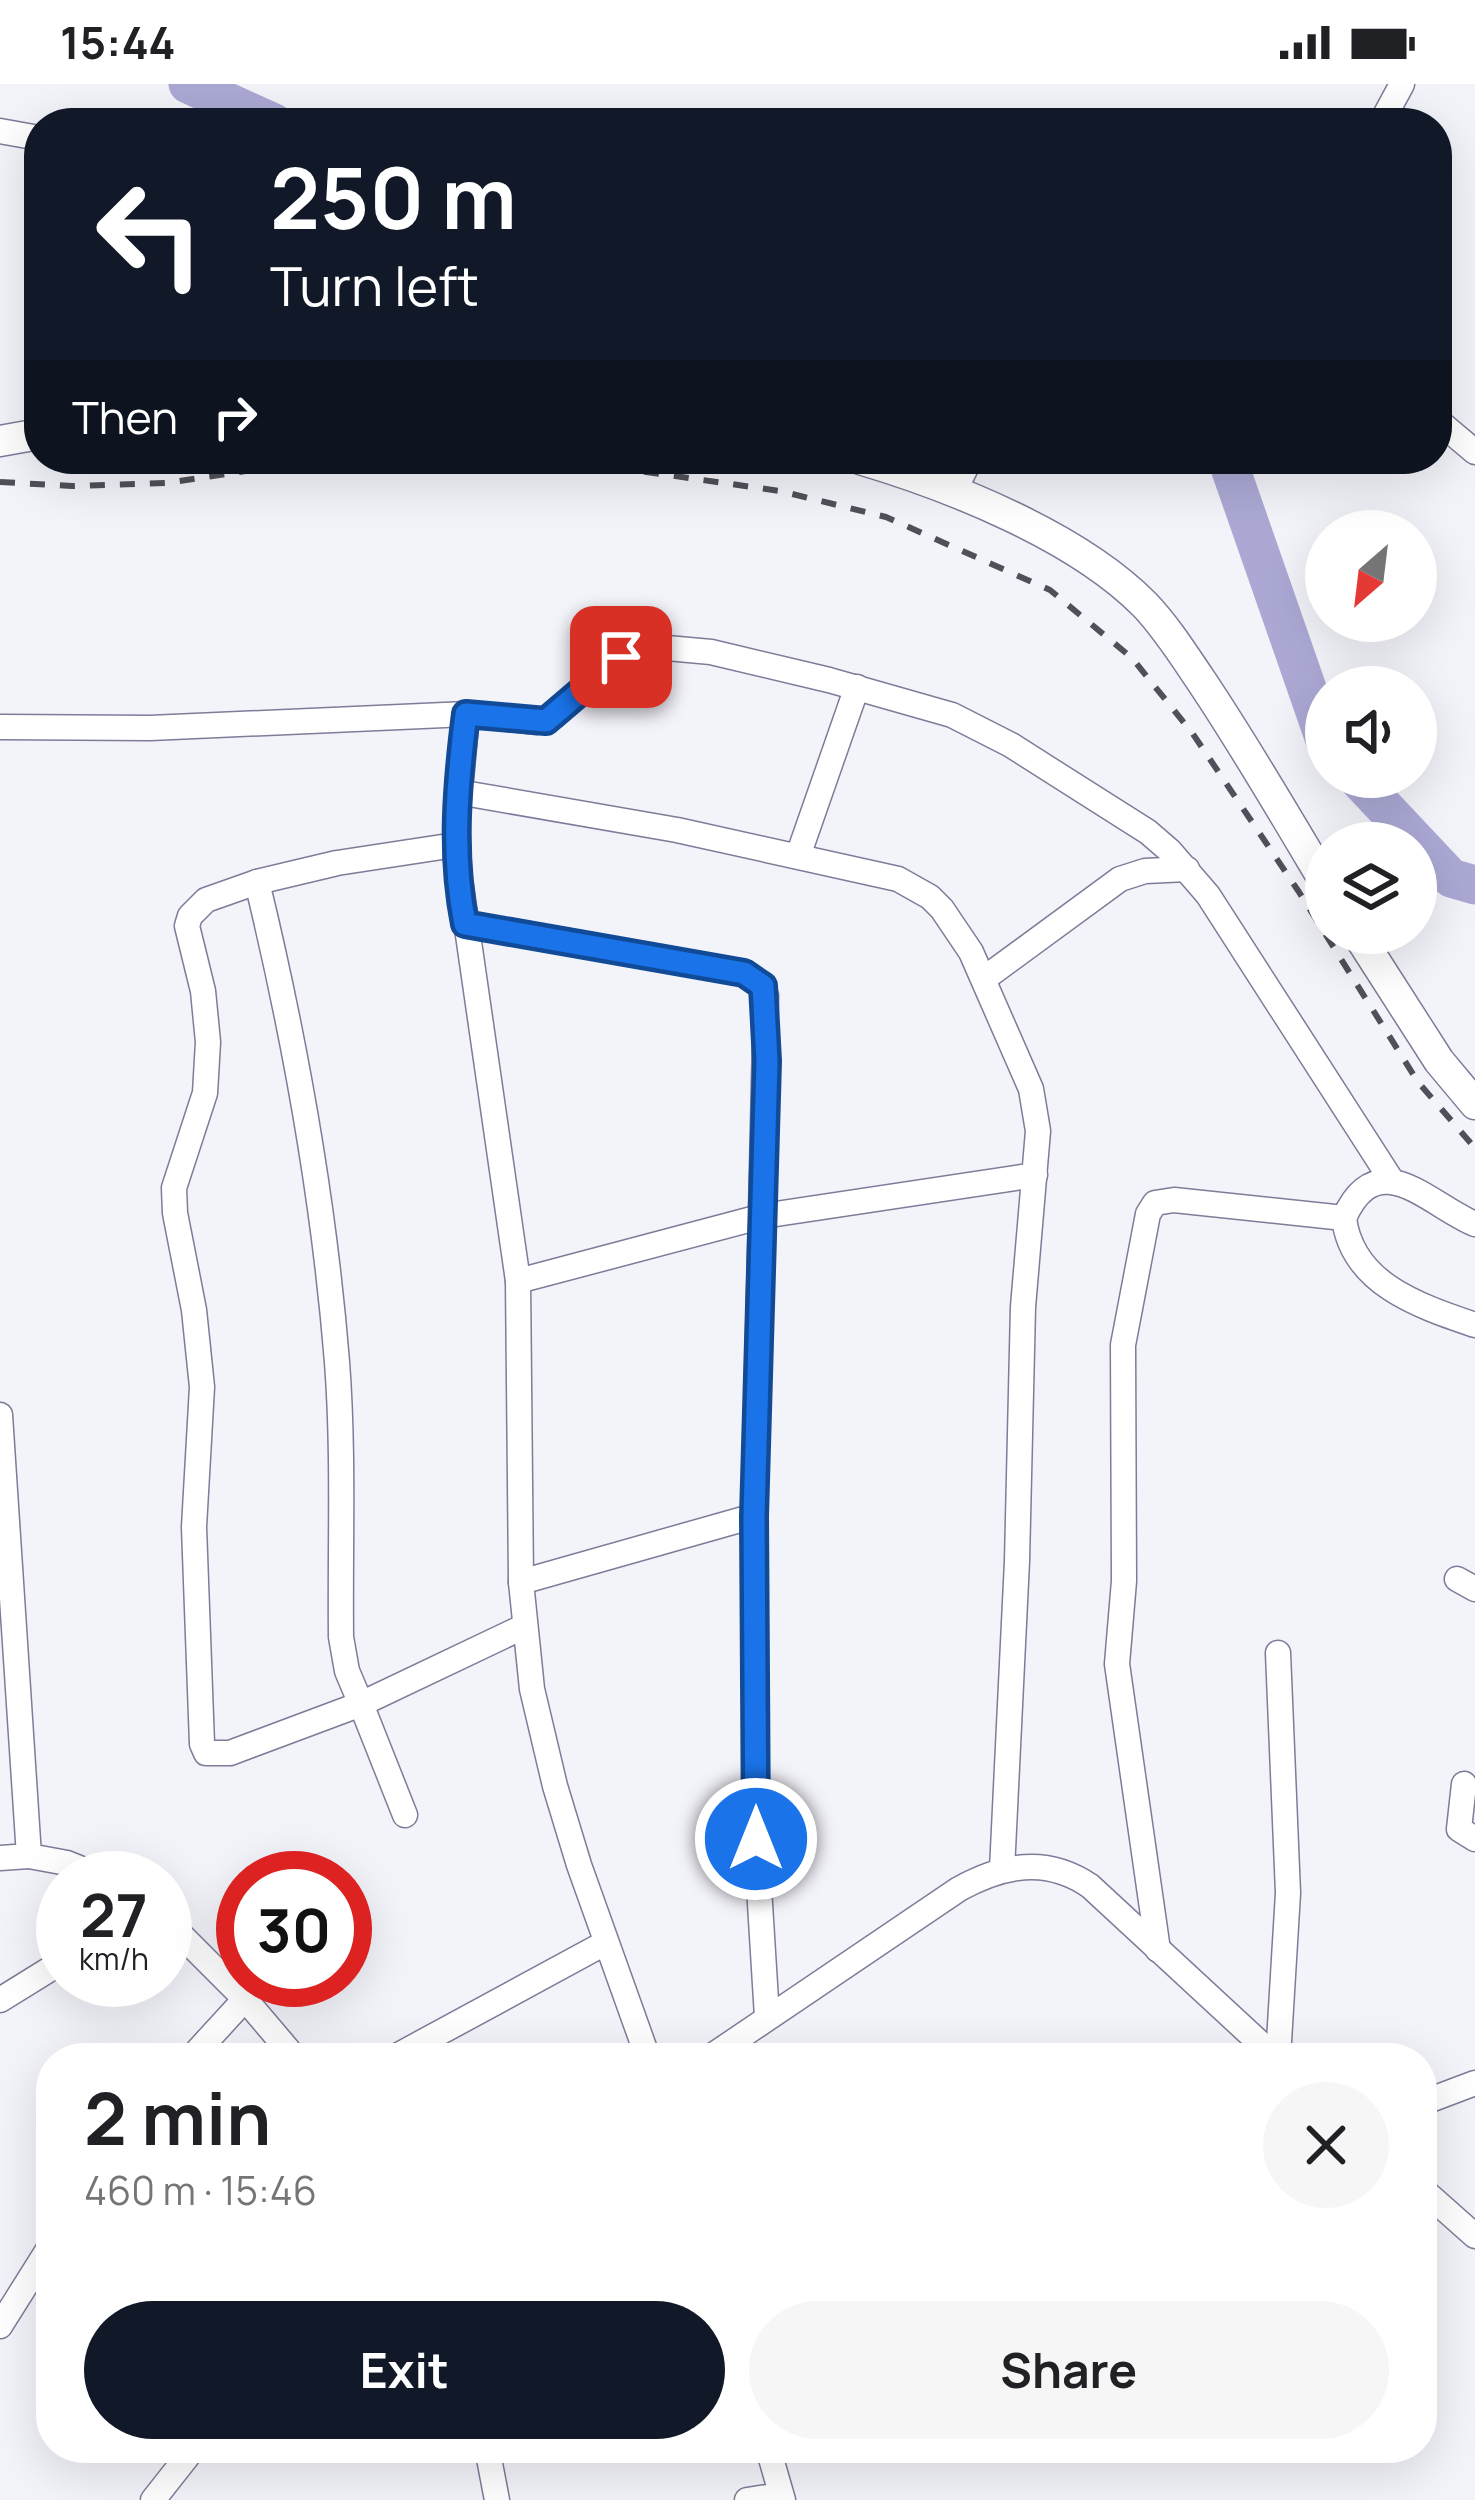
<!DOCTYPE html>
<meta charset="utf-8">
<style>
body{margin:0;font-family:Manrope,sans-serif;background:#f6f6f6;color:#202124;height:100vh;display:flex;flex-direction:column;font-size:45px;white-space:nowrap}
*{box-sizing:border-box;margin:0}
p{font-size:39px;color:#757577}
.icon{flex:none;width:66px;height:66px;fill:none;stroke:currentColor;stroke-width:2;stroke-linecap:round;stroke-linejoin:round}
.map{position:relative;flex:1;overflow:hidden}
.side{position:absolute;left:36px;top:1959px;width:1401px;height:420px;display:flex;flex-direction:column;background:#fff;border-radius:48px;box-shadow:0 12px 48px #0002}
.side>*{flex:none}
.top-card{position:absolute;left:24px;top:24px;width:1428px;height:366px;border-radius:48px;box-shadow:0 12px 48px #0002;background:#111827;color:#fff;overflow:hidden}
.needle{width:78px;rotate:208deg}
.fabs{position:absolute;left:1305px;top:426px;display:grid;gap:24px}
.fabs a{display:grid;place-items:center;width:132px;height:132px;border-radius:50%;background:#fff;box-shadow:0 12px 48px #0002;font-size:60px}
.speed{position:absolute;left:36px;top:1767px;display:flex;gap:24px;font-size:60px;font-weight:700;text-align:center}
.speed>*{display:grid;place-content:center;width:156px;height:156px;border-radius:50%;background:#fff;box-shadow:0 12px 48px #0002;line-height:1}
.speed small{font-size:30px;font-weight:400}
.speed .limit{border:18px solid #d22;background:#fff;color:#111}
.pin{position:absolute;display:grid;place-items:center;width:102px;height:102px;color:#fff;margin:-51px;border-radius:24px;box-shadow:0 6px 18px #0006}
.me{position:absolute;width:132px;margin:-66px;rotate:0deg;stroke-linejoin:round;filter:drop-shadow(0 0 9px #0008)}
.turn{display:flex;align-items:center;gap:42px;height:252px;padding:0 48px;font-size:54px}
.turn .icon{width:156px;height:156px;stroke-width:2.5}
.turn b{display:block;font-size:84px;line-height:102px}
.then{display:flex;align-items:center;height:114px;padding:0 48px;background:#0003;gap:24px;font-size:45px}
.round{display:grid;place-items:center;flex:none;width:126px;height:126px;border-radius:63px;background:#f6f6f6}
.overview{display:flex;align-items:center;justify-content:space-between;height:204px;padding:0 48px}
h1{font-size:72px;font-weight:700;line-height:90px}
.button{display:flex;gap:24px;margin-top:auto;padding:24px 48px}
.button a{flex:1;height:138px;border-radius:72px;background:#111827;color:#fff;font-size:48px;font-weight:700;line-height:138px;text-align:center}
.button a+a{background:#f6f6f6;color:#202124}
.status{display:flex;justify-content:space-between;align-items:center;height:84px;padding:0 60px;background:#fff;direction:ltr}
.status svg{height:33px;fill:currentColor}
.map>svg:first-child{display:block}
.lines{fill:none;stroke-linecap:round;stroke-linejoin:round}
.river{stroke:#aba9d4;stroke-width:39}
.minor-casing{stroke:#7d7c99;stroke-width:27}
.tertiary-casing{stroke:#7d7c99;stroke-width:33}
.minor{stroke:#fff;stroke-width:24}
.tertiary{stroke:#fff;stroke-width:30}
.rail{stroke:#50505a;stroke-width:6;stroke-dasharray:15 15;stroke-linecap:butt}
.route-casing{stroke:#114b97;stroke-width:30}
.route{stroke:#1a73e8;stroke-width:21}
</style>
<div class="status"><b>15:44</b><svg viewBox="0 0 49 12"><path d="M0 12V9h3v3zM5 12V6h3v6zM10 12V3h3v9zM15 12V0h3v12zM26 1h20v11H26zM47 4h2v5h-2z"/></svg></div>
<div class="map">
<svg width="1475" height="2416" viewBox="0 0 1475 2416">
<rect width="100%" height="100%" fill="#f3f3fa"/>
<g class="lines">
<g class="river">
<polyline points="188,0 274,39"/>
<polyline points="1227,375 1326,659"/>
<polyline points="1356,693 1451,794 1475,801"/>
</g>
<g class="minor-casing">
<g id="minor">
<polyline points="1381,39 1402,0"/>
<polyline points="0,47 39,54"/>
<polyline points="1437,336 1475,368"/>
<polyline points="955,406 970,375"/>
<polyline points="467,630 455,761 518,1197 521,1498 532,1605 555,1702 579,1781 648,1974"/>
<polyline points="0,643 150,644 467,630 537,638 554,632 621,573 656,563 711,568 829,596 952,631 1011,661 1148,748 1170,767 1208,811 1392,1097"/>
<polyline points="458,708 677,746 898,795 930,813 942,825 971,868 1031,1005 1038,1047 1023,1223 1017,1477 1002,1786"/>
<polyline points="798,772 857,603"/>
<path d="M257 798C295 955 324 1117 337 1278 344 1369 340 1462 341 1553L347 1587 361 1620 525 1542"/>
<polyline points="465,840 744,889 763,902 766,912 754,1432 756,1755 767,1933"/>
<polyline points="985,894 1120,795 1145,787 1187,785"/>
<path d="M1344 1134C1352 1200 1419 1222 1475 1241"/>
<polyline points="518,1197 763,1132 1035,1091"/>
<polyline points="0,1331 29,1772 0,1774"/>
<polyline points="1457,1495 1475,1505"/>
<polyline points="521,1498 754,1432"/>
<polyline points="1464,1700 1459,1745 1475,1755"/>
<polyline points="405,1731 361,1620 230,1669 206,1669 202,1660 194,1443 202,1303 194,1226 175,1129 174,1104 205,1009 208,958 203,907 187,842 190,832 206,816 257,798 337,779 455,761"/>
<polyline points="29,1772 67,1779 104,1794"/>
<polyline points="165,1835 245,1915 191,1974"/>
<path d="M1158 1866 1117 1580 1124 1497 1123 1261 1148 1130 1155 1119 1174 1116 1344 1134C1378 1058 1430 1122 1475 1140"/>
<polyline points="245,1915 295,1974"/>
<polyline points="0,1916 63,1877"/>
<polyline points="393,1974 605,1859"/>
<path d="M709 1974 959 1805C1003 1781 1046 1772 1090 1802L1276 1974"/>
<polyline points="1278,1974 1288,1809 1278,1569"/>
<polyline points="1422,2019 1475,1999"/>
<polyline points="1422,2105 1475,2152"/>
<polyline points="0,2242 51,2161"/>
<polyline points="487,2364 497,2416"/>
<polyline points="768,2364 783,2416"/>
<polyline points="153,2416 194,2364"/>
<polyline points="747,2416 781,2411"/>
</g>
</g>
<g class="tertiary-casing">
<g id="tertiary">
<polyline points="0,357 39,350"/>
<path d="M860 375C951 402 1077 452 1145 521 1166 543 1183 570 1200 595 1245 662 1285 731 1326 800"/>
<polyline points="1357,849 1439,977 1475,1020"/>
</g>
</g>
<use href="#minor" class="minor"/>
<use href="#tertiary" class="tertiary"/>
<g class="rail">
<polyline points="555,375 780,407 886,433 1050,506 1132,574 1193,650 1299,808 1418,998 1475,1064"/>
<polyline points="0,398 72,402 167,399 325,375"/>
</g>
</g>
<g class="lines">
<g class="route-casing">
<path id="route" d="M621 573 546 637 466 630C457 701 451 770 465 840L744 889 763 902 767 977 754 1432 756 1755"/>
</g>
<use href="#route" class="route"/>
</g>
</svg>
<div class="fabs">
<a><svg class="needle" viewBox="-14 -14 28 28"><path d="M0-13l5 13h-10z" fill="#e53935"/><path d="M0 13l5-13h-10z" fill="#757577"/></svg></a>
<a><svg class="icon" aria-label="sound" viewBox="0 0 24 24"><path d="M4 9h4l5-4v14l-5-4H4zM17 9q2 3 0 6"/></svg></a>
<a><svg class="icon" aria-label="layers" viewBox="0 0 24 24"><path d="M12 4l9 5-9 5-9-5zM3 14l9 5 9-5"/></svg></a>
</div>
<div class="speed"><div>27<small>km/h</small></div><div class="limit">30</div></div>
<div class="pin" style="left:621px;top:573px;background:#d93025"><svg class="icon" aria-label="arrive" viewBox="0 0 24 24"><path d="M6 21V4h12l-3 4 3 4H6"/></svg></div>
<svg class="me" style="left:756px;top:1755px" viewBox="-20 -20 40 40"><circle r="17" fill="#1a73e8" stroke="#fff" stroke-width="3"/><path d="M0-11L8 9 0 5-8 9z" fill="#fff"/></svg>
<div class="top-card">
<div class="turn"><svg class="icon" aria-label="left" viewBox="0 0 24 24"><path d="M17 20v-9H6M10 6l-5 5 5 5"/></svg><div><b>250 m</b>Turn left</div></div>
<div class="then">Then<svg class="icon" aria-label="right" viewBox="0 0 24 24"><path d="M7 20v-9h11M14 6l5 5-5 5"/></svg></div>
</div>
<section class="side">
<div class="overview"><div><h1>2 min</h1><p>460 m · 15:46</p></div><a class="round"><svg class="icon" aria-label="close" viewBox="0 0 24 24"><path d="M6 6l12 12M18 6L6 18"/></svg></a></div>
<div class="button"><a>Exit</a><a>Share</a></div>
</section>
</div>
